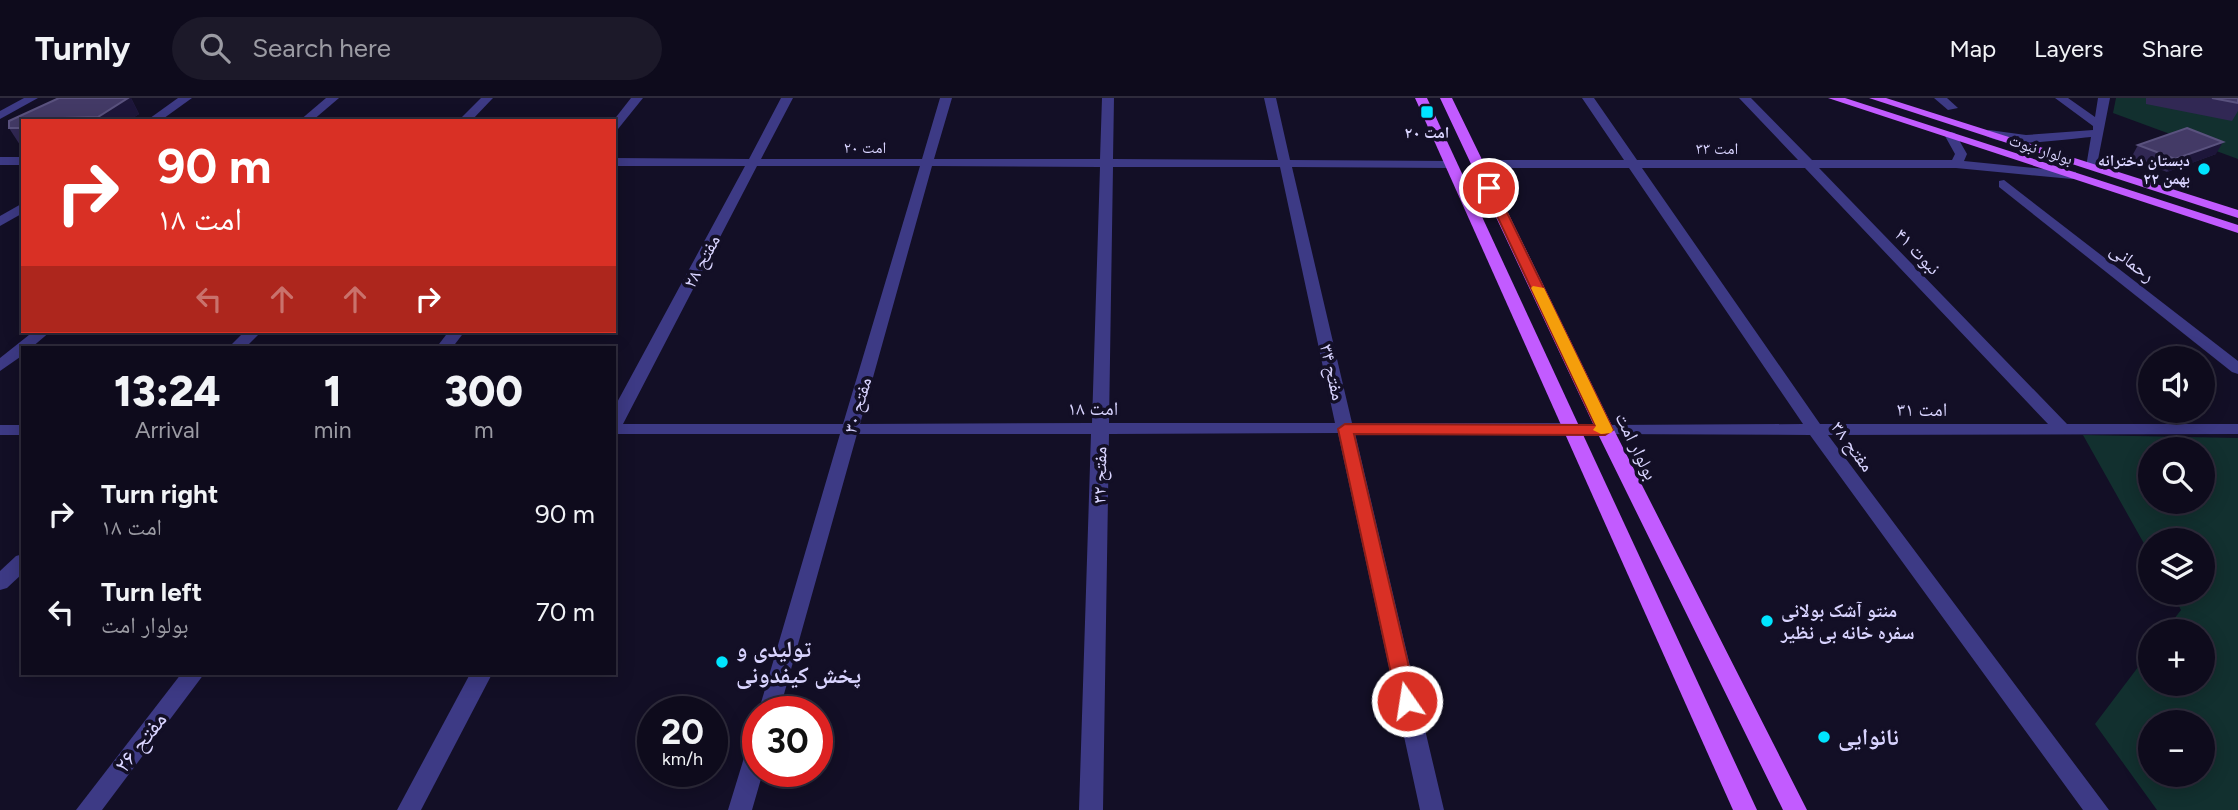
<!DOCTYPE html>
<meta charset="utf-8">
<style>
body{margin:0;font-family:Figtree,"Noto Naskh Arabic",sans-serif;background:#1c1929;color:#f1f3f6;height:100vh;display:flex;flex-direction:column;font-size:26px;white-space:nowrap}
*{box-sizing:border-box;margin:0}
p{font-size:23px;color:#9b9ba3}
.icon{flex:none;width:38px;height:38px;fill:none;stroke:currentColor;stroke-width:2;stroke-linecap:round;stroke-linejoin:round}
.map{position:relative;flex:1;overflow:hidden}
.panel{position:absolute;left:21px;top:248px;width:595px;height:329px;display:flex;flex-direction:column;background:#0e0b1c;border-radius:0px;box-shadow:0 4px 18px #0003,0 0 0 2px #2e2b3b}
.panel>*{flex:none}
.top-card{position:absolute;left:21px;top:21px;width:595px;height:214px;border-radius:0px;box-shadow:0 4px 18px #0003,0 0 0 2px #2e2b3b;background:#d93025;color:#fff;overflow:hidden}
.buttons{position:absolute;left:2138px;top:248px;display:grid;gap:14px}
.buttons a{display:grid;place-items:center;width:77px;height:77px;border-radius:50%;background:#0e0b1c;box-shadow:0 4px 18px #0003,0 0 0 2px #2e2b3b;font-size:35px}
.speed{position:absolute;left:637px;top:598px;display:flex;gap:14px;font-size:35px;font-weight:700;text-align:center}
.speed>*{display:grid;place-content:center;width:91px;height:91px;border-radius:50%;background:#0e0b1c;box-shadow:0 4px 18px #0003,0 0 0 2px #2e2b3b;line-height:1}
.speed small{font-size:18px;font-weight:400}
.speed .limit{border:10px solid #d22;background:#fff;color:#111}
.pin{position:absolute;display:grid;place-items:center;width:60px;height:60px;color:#fff;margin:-30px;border:4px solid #fff;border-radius:50%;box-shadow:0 2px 7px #0007}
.me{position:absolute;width:77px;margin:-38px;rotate:347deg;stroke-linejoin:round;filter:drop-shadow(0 0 5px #0008)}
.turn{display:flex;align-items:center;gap:24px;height:147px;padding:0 21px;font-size:32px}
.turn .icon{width:91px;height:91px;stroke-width:2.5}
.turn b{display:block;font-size:49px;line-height:60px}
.lanes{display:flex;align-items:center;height:66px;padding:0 21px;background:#0003;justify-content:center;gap:35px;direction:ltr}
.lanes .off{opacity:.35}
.eta{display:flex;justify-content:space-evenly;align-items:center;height:119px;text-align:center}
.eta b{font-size:42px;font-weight:800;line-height:49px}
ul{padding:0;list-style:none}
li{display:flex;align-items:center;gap:21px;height:98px;padding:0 21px}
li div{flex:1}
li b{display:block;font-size:26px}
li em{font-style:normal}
header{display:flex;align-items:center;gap:42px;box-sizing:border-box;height:98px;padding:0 35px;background:#0e0b1c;border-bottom:2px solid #2e2b3b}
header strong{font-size:33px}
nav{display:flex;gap:38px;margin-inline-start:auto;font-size:24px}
.search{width:490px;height:63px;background:#1c1929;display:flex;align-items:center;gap:18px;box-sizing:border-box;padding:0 24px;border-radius:38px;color:#9b9ba3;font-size:26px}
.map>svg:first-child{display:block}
.green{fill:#12302f;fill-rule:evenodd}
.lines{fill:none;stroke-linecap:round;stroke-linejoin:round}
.minor{fill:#3d3a85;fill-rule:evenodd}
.major{fill:#c25bff;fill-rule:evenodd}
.wall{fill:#312854}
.shaded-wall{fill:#1d163a}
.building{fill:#433a66;stroke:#5a527e;stroke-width:2}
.route{fill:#d93025;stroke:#8d1f18;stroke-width:2}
.slow{fill:#f59e0b}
.poi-dot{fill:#00e5ff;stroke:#130f26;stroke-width:2.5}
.labels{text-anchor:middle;stroke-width:7;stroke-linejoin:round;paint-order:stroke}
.far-poi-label{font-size:16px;font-weight:bold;fill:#d9d4ff;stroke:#130f26}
.far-street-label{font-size:16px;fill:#d9d4ff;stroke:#130f26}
.street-label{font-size:19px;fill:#d9d4ff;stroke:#130f26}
.poi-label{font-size:19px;font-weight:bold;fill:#d9d4ff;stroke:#130f26;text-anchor:start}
.near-poi-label{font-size:23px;font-weight:bold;fill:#d9d4ff;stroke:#130f26;text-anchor:start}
.near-street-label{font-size:23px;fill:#d9d4ff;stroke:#130f26}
</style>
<header>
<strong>Turnly</strong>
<div class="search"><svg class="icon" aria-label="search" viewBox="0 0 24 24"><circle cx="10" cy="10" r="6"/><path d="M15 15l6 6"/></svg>Search here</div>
<nav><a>Map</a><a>Layers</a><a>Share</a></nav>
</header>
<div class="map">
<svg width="2238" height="712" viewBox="0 0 2238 712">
<rect width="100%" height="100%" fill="#130f26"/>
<g class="green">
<polygon points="2116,0 2238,0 2238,61 2113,15"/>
<path d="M2083 337 2238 340V712H2157L2095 626 2151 552V586H2203V534H2164L2181 512 2172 495H2203V443H2151V458ZM2151 352H2203V404H2151ZM2151 625H2203V677H2151Z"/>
</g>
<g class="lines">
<g class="minor">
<polygon points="24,0 38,0 0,21 0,13"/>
<polygon points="178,0 192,0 160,23 146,23"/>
<polygon points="326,0 339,0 312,23 299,23"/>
<polygon points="481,0 493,0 471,23 458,23"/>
<polygon points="631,0 643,0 618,31 614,32 613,23"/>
<path d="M781 0H793L761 61H922L940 0H952L934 61H1100L1102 0H1114L1113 61 1278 62 1264 0H1276L1290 62 1455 63 1457 66 1451 70 1292 69 1352 325H1571L1580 330 1571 335H1355L1444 712H1420L1338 335 1109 336 1103 712H1079L1091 336H857L779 614 758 615 840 336H614V310L745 68H614V60L749 61ZM757 68H920L843 326H623ZM932 68 1100 69 1092 325 860 326ZM1113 69H1280L1335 325H1109Z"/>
<path d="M1582 0H1594L1637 62H1798L1739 0H1751L1812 62H1952L1955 56 1945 38 1951 34 1955 35 1967 56 1964 63 2076 74V80L2072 81 1956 70H1819L2067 326H2238V336L1828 337 2109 712H2083L1810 337 1599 336 1596 332 1599 328 1605 327 1803 326 1629 70H1478L1472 66 1478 62H1624ZM1642 70H1805L2048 326H1820Z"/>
<polygon points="1934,0 1947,0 1958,10 1948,12"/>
<path d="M2055 0H2068L2095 19 2098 0H2110L2096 72 2086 69 2091 39C2064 41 2005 52 1983 36L1989 32 2026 37 2093 32V28Z"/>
<rect x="0" y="59" width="23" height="8"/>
<polygon points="2004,82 2238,263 2238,276 2232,274 1999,89 1999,83"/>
<polygon points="23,105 23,115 0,128 0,118"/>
<polygon points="34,233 51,233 31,250 23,250 23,257 0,273 0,260"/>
<polygon points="245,233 262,233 245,250 228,250"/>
<polygon points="449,233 465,233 452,250 436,250"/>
<rect x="0" y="327" width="23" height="10"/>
<polygon points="23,456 23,475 7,490 0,492 0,473 16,458"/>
<polygon points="181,576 204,576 102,712 76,712"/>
<polygon points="470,576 492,576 421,712 397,712"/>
<polygon points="758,641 758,674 763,674 752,712 728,712 747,650 750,643"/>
</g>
<g class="major">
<polygon points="1415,0 1427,0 1757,712 1733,712"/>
<polygon points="1440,0 1452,0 1614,332 1807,712 1783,712 1596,332"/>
<polygon points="1828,0 1845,0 2238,127 2238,135"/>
<polygon points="1869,0 1886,0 2238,112 2238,120"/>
</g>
</g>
<g class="wall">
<polygon points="59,0 131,0 139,16 128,23 23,23 23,48 20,47 9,30"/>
<polygon points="2146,0 2238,0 2238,13 2232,23 2146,6"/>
<polygon points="2138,47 2216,56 2167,74 2131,60"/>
</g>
<g class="shaded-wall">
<polygon points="128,0 131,0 139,16 128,23 100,23 98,19"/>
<polygon points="2223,44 2216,56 2167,74 2175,61"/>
</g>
<g class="building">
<polygon points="59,0 128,0 98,19 62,20 57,23 23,23 23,30 9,30 9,23"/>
<polygon points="2212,0 2238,0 2238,5"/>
<polygon points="2187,30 2223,44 2175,61 2138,47"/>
</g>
<polygon class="route" points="1485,87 1495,90 1613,332 1605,337 1354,336 1417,603 1414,609 1400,609 1397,603 1338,331 1345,326 1595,327 1484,90"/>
<polygon class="slow" points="1533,188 1544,190 1613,332 1611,335 1601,336 1593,332 1596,328 1531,190"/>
<g class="poi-dot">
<rect x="1420" y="7" width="14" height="14" rx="3.5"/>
<circle cx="2204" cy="71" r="7"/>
<circle cx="1767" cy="523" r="7"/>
<circle cx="722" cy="564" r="7"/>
<circle cx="1824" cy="639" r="7"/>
</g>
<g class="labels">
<g class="far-poi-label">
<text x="1427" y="40">امت ۲۰</text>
<text x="2190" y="68" text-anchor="end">دبستان دخترانه<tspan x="2190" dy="18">۲۲ بهمن</tspan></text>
</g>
<g class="far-street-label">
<text x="865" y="55">امت ۲۰</text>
<text x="1717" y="56">امت ۳۳</text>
<text transform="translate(2041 51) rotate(18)" y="6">بولوار نبوت</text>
</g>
<g class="street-label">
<text transform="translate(1918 153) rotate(46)" y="7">نبوت ۴۱</text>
<text transform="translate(701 163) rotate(-62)" y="7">مفتح ۲۸</text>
<text transform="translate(2133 164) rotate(38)" y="7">رحمانی</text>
<text transform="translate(1333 274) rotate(77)" y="7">مفتح ۳۴</text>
<text transform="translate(857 307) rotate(-74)" y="7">مفتح ۳۰</text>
<text x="1093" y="317">امت ۱۸</text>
<text x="1922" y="318">امت ۳۱</text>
<text transform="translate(1637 348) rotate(64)" y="7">بولوار امت</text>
<text transform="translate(1853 348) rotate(53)" y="7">مفتح ۳۸</text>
<text transform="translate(1099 377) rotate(-89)" y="7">مفتح ۳۲</text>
</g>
<g class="poi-label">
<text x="1781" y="519">منتو آشک بولانی<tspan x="1781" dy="22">سفره خانه بی نظیر</tspan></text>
</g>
<g class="near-poi-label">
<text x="736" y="559">تولیدی و<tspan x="736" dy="26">پخش کیفدونی</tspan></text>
<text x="1838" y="647">نانوایی</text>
</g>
<g class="near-street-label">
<text transform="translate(140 644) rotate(-52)" y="8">مفتح ۲۶</text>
</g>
</g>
</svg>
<div class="buttons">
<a><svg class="icon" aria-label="sound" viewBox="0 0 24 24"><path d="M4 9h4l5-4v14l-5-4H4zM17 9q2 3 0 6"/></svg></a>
<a><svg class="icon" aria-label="search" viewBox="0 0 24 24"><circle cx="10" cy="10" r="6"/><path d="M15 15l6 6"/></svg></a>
<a><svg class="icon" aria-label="layers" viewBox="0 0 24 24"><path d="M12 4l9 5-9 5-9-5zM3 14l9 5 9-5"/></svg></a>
<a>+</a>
<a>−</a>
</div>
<div class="speed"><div>20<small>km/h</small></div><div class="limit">30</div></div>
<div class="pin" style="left:1489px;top:90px;background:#d93025"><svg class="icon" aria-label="arrive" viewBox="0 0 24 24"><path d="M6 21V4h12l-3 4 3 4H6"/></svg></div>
<svg class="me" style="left:1407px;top:603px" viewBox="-20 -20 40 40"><circle r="17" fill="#d93025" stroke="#fff" stroke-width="3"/><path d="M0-11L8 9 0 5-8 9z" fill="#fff"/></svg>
<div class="top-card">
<div class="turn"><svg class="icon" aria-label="right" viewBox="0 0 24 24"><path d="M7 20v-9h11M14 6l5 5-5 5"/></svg><div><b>90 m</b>امت ۱۸</div></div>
<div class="lanes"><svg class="icon off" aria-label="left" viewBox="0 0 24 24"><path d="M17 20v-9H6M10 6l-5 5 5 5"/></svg><svg class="icon off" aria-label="ahead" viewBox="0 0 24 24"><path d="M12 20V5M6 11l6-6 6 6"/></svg><svg class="icon off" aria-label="ahead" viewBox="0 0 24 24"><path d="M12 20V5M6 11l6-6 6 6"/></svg><svg class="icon" aria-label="right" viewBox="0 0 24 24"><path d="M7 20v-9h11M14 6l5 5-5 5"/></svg></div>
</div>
<section class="panel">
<div class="eta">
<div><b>13:24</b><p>Arrival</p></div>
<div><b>1</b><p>min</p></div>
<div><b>300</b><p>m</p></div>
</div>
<ul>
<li><svg class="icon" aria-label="right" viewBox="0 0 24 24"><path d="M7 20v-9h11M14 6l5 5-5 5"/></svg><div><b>Turn right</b><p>امت ۱۸</p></div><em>90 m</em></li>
<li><svg class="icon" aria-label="left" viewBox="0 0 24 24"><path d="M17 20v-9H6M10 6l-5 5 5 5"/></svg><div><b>Turn left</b><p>بولوار امت</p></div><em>70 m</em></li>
</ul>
</section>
</div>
